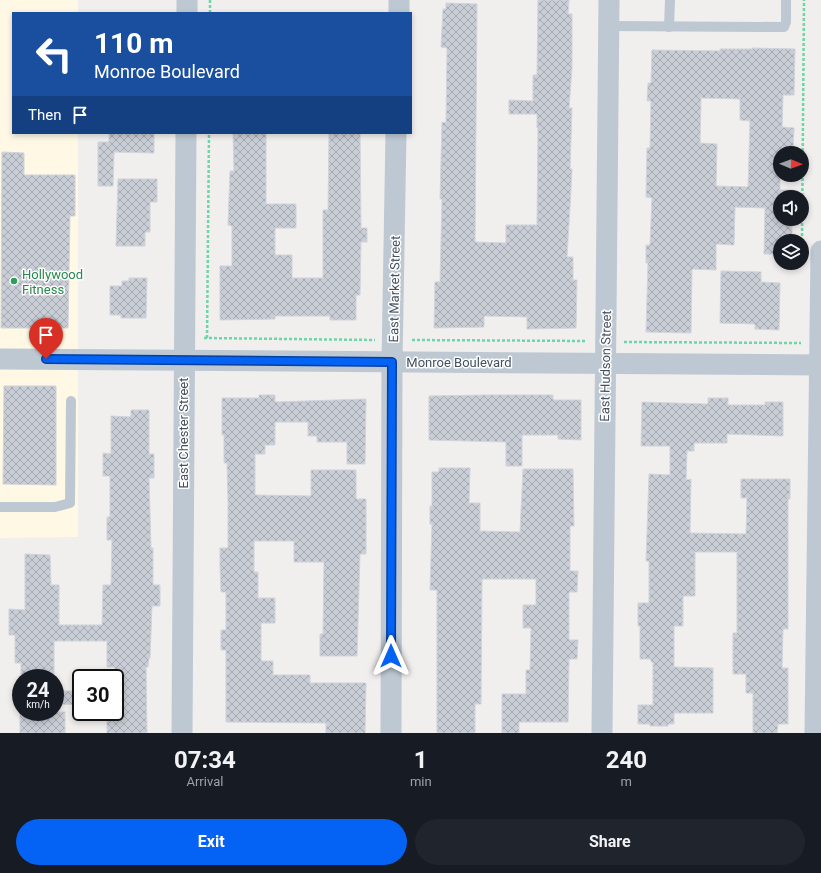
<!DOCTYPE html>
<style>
body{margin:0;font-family:Roboto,sans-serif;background:#20242c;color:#f1f3f6;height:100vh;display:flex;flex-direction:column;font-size:15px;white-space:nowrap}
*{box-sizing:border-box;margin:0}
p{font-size:13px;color:#9ea1a6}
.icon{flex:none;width:22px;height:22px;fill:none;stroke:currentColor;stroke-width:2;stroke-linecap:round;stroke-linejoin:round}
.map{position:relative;height:733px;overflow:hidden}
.panel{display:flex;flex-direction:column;background:#171b24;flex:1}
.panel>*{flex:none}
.hud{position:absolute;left:12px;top:12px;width:400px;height:122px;border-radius:0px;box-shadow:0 2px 6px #0003;background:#1a4fa0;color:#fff;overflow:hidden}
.needle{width:26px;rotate:91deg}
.buttons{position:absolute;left:773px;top:146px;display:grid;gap:8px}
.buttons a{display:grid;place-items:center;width:36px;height:36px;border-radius:50%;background:#171b24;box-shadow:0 2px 6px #0003;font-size:20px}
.speed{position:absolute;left:12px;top:669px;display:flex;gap:8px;font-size:20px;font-weight:700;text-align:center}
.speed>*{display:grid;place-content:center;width:52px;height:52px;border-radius:50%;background:#171b24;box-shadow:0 2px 6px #0003;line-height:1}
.speed small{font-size:10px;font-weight:400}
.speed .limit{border:2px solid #111;border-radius:6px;background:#fff;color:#111}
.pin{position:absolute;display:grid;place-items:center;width:34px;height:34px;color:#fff;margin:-41px -17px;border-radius:50% 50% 50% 0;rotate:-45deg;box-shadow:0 0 4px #0007}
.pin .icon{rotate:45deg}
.me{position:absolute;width:44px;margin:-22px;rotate:0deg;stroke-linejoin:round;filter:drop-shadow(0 0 3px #0008)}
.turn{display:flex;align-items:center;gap:14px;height:84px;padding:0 16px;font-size:18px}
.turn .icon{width:52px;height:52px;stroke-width:2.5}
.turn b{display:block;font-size:28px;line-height:34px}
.then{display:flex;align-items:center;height:38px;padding:0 16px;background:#0003;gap:8px;font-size:15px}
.eta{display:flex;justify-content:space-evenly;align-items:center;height:68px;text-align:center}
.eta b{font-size:24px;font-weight:700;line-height:28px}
.action{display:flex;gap:8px;margin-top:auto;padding:8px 16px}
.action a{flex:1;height:46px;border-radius:24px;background:#0462f5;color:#fff;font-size:16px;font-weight:700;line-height:46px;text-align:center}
.action a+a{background:#20242c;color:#f1f3f6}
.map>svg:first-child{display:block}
.commercial{fill:#fef8e5}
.building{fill:url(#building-cross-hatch);stroke:#d1d4db;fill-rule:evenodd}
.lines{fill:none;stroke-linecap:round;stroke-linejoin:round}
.path{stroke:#6bd6a6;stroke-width:2.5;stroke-dasharray:3 2;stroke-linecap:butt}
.lane{stroke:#bdc8d2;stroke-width:10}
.street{stroke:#bdc8d2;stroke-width:21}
.route-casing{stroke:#03409f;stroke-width:10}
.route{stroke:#0462f5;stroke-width:7}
.leisure-dot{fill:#2e9e5b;stroke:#fff;stroke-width:1.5}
.labels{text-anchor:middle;stroke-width:3;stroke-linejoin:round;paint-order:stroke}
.leisure-label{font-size:13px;fill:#27864d;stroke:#fff;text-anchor:start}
.street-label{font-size:13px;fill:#44505e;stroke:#fff}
</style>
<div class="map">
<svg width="821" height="733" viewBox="0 0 821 733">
<defs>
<pattern id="building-cross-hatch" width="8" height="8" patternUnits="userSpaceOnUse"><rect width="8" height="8" fill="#c9cdd5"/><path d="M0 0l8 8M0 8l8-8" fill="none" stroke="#a5a9b0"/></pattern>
</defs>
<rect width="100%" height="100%" fill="#f1eeee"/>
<polygon class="commercial" points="0,0 78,0 78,13 13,13 13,133 78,133 78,537 0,538"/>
<g class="building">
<polygon points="538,0 569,0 568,14 572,14 572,68 569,108 572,108 570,169 572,169 571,190 567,257 573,257 573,280 577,280 576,328 527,329 527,317 484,316 484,327 434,328 435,282 440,282 442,199 440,199 442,122 446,123 447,53 447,48 441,47 443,9 446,9 446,3 477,4 475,242 506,243 506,225 537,225 538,128 537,128 537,114 509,114 509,100 533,101 533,75 537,75"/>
<path d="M752 48 795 49 794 95H783L782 127 794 128 793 153H780V190H793V197H780V219H792V241H780V254H764L765 208 735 207 734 245 716 244V270L692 269 691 333 646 332 648 263H646V245H650L652 198 646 197 647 148H650L651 101H647L648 83H651L652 50 720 51V49H752ZM701 98 740 99V120L750 121 748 187 716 186 717 144 700 143Z"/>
<polygon points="109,133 154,133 154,153 114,152 113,186 98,186 98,142 109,142"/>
<polygon points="233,133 266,133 266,204 296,204 296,228 275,228 275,255 292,255 292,278 323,278 323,210 328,210 329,133 360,133 361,228 367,228 367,242 361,242 360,295 356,295 356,320 330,320 330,316 275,316 275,319 220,320 220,266 232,266 232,226 228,225 230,171 234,171"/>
<polygon points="2,152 24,153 24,175 75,175 75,216 70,216 68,328 1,328"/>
<polygon points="118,179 157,179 157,202 150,202 150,232 145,232 145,246 116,246"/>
<polygon points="721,271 761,272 761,282 780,283 779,330 755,329 755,324 720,323"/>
<polygon points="129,278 147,278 146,318 121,318 121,315 110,315 110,286 122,286 122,281 129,281"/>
<polygon points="4,386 56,386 56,485 3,484"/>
<polygon points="259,395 275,395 275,402 366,399 365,464 347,464 347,442 317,442 317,436 308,436 308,422 275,422 275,445 265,445 265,454 255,454 255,495 311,496 311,470 356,470 356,499 366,499 366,554 360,554 357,656 320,656 320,634 323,634 324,562 294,562 294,541 254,541 254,572 258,572 258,598 275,598 275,623 261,623 261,661 273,661 273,675 310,675 310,683 366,683 365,733 326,733 326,723 226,722 226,650 221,650 221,630 226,630 226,592 221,592 220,566 220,548 228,548 228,501 227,463 224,463 224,435 222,435 222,398 259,398"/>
<polygon points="484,395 553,395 553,400 581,400 581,440 558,439 558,435 522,435 522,466 506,466 506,442 429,440 429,396"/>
<polygon points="708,398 728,398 728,405 765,405 765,402 783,402 783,436 727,434 727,443 694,443 694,451 687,451 686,480 691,479 690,533 746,534 747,498 741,498 741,479 790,479 790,499 788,499 788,629 783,629 782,668 788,668 788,724 778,724 777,733 753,733 753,693 746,693 746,674 733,674 733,633 737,633 737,552 695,552 695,596 683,596 683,626 674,626 674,667 713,668 713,713 674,713 674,724 668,724 668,726 650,726 650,724 638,724 638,705 653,705 653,662 651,662 651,659 640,659 640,626 638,626 638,603 649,603 649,561 646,561 649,474 670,475 670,446 641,446 642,402 708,404"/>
<polygon points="131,410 149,410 149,454 154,454 154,478 149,478 151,548 153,548 153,585 160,585 160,606 152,606 150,658 149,658 148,667 146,667 147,733 107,733 107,716 115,716 115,667 107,667 107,641 54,641 54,678 21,678 21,663 15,663 15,635 9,635 9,609 25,610 25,554 50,555 51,585 59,585 59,625 102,625 103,585 111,585 112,540 107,540 107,517 110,517 110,476 103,476 103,453 111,454 111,416 131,417"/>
<polygon points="439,468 470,468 469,503 480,503 480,531 520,532 523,469 573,469 574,526 570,526 570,571 578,571 577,592 569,592 569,640 578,640 577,659 569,659 568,722 519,722 519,733 502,733 502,694 526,694 526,670 530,670 531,628 523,628 523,605 536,605 536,579 482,579 481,704 475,704 475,733 437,733 437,590 430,590 432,524 430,524 430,506 432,506 432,472 439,472"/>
<polygon points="61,691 80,691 80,705 61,704"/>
<rect x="20" y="712" width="45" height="21"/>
</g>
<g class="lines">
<g class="path">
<polyline points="210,13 210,0"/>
<polyline points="802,241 804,0"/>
<polyline points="204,338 375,340"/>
<polyline points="207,338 209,133"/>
<polyline points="412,340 587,341"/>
<polyline points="624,342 801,343"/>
</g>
<g class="lane">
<polyline points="608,26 784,27 786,22 786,0"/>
<polyline points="669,27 670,0"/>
<polyline points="0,507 55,507 70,503 71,401"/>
</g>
<g class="street">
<polyline points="187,13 187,0"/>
<polyline points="399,13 399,0"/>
<polyline points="0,359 821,365"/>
<polyline points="182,733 186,133"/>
<polyline points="391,733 392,362 396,133"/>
<polyline points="602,733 609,0"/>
<polyline points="815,733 821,251"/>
</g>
</g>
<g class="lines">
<g class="route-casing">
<polyline id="route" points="46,359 392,362 391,656"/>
</g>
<use href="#route" class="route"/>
</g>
<circle class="leisure-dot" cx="14" cy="281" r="4"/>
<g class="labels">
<g class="leisure-label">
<text x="22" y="279">Hollywood<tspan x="22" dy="15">Fitness</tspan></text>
</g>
<g class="street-label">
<text transform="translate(394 289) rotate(-89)" y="5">East Market Street</text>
<text x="459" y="367">Monroe Boulevard</text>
<text transform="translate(605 366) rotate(-89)" y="5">East Hudson Street</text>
<text transform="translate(183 433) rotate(-90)" y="5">East Chester Street</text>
</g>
</g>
</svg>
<div class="buttons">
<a><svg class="needle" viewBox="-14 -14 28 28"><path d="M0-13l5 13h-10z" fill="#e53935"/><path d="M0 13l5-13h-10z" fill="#9ea1a6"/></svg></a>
<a><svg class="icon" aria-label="sound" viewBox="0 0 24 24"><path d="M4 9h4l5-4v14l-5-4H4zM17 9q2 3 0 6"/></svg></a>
<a><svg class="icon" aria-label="layers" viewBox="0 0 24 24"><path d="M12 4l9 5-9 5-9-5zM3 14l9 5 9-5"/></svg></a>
</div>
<div class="speed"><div>24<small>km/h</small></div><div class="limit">30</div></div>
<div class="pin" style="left:46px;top:359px;background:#d93025"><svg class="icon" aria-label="arrive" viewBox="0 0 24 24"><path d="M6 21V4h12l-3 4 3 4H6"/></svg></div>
<svg class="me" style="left:391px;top:656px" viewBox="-20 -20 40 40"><path d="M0-17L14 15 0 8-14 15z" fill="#0462f5" stroke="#fff" stroke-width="4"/></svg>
<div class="hud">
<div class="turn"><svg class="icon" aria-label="left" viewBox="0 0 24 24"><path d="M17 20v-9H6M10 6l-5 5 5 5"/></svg><div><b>110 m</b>Monroe Boulevard</div></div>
<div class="then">Then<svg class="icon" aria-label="arrive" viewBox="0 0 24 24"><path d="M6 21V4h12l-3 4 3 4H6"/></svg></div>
</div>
</div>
<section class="panel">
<div class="eta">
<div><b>07:34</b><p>Arrival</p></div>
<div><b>1</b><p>min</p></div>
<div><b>240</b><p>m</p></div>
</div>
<div class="action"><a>Exit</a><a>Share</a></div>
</section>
